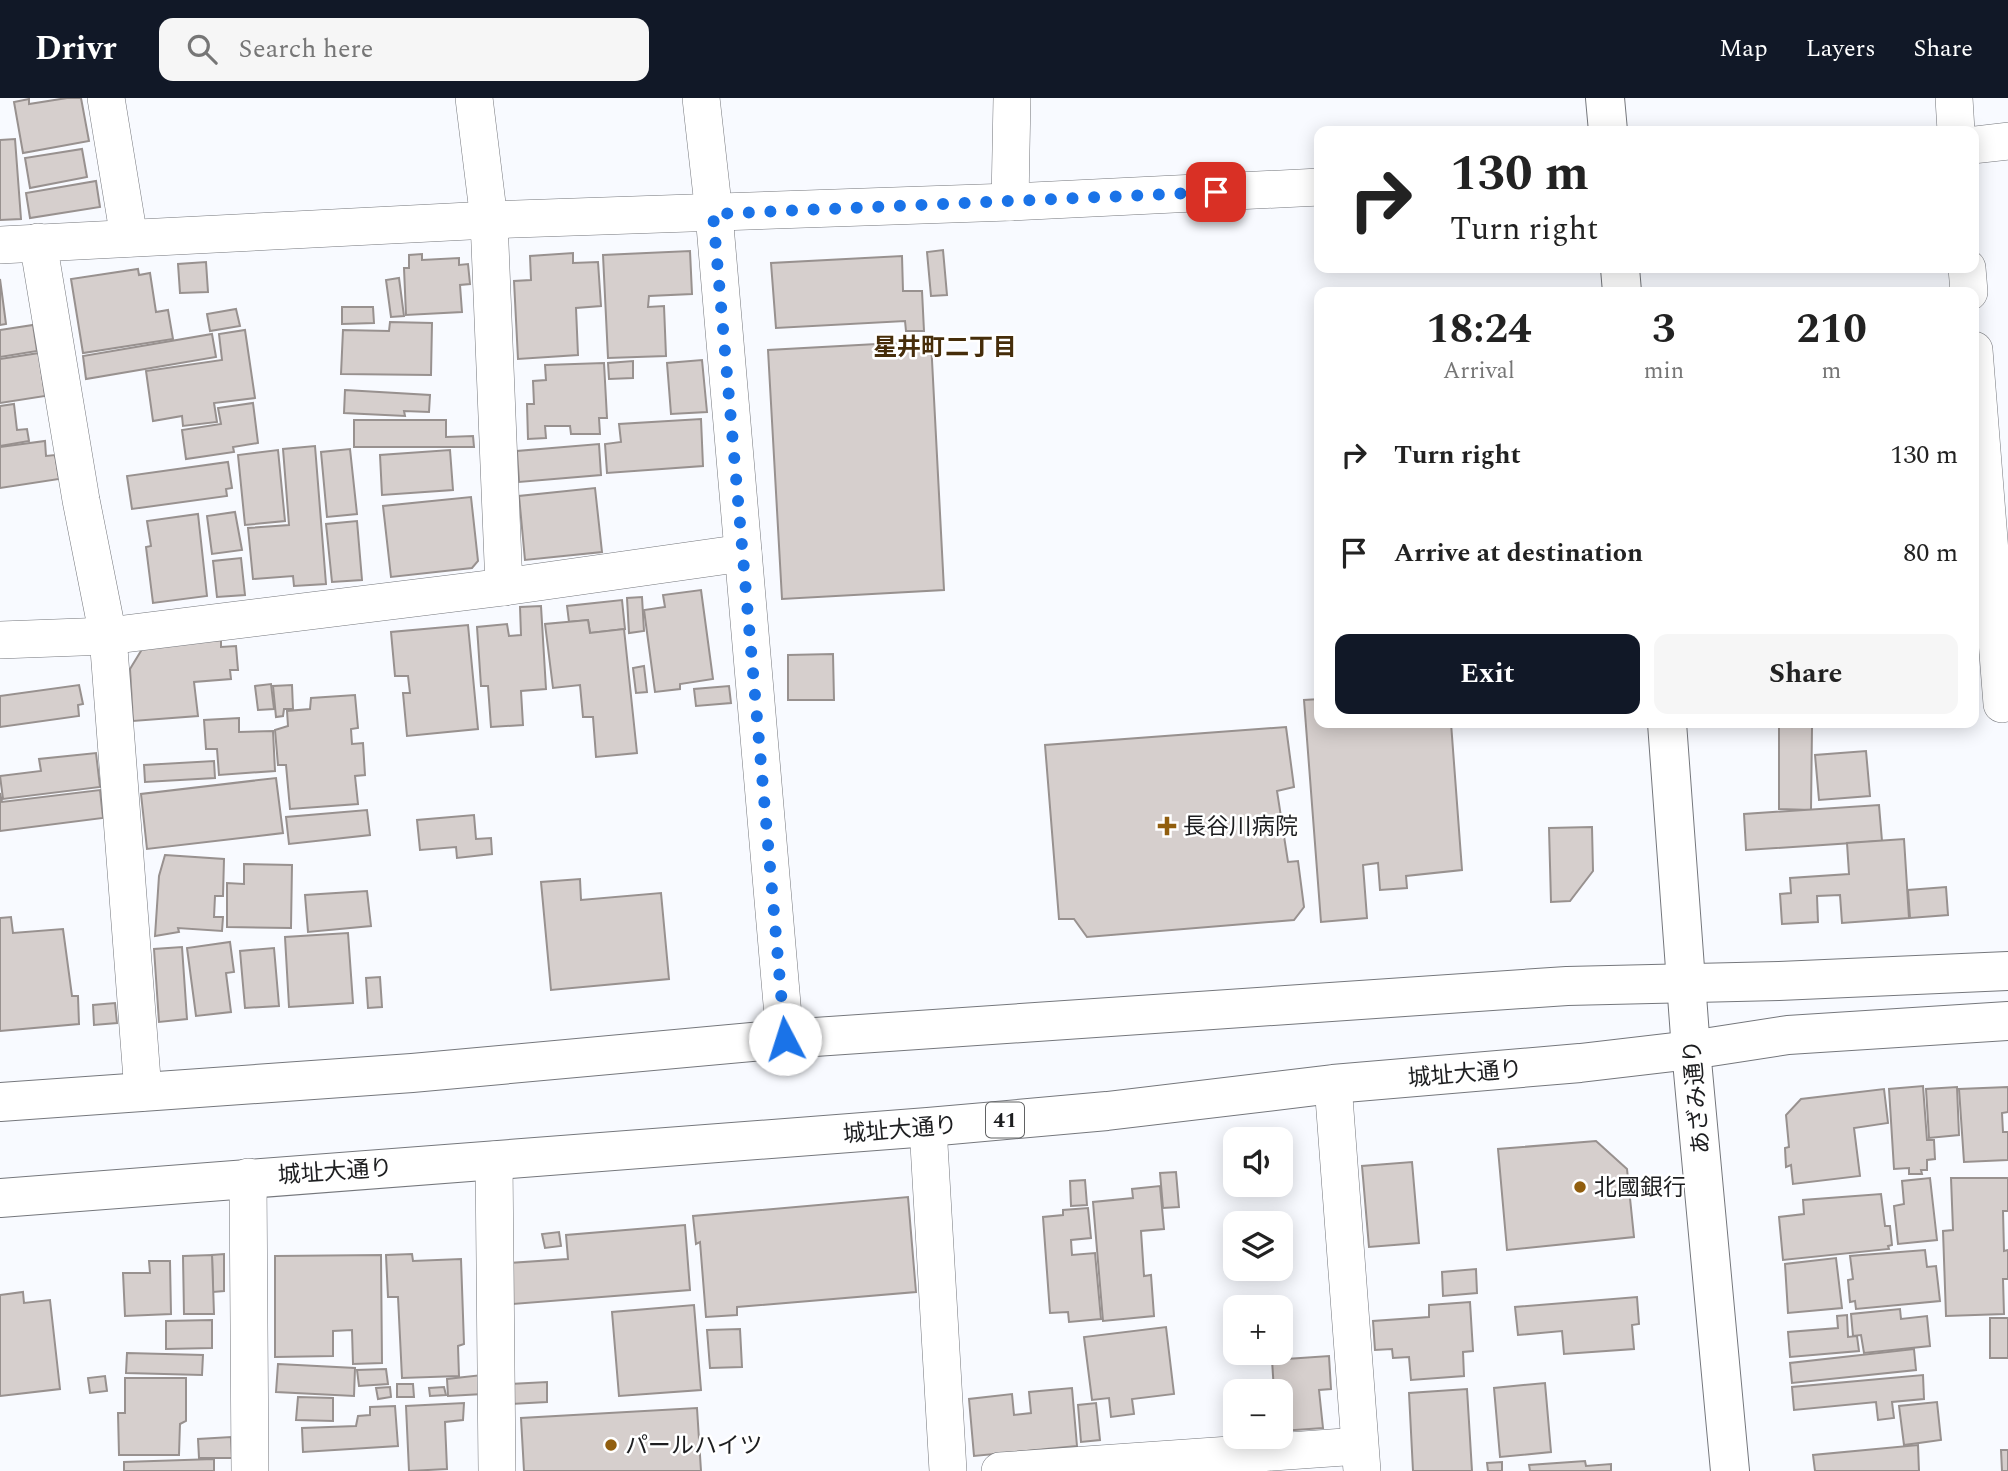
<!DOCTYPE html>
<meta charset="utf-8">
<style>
body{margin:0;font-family:Spectral,"Noto Sans JP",serif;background:#f6f6f6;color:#222;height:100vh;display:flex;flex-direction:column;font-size:26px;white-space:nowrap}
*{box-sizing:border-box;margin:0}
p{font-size:23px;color:#767676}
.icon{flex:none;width:38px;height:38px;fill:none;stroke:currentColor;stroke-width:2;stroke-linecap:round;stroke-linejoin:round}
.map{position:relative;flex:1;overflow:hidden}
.side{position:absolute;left:1314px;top:189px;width:665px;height:441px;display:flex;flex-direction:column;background:#fff;border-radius:14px;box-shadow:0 4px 18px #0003}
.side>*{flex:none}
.banner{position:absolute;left:1314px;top:28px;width:665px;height:147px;border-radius:14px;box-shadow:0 4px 18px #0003;background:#fff;color:#222;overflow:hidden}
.tools{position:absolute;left:1223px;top:1029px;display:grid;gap:14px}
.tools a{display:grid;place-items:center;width:70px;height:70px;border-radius:14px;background:#fff;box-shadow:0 4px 18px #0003;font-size:35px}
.pin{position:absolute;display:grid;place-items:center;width:60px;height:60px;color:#fff;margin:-30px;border-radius:14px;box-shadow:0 4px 10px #0006}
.me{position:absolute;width:77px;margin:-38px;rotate:355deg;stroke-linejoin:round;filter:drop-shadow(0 0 5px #0008)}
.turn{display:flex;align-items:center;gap:24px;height:147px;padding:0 21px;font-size:32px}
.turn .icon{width:91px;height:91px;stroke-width:2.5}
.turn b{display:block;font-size:49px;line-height:60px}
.eta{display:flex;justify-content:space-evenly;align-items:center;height:119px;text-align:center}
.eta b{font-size:42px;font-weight:700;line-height:49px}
.button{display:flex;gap:14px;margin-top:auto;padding:14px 21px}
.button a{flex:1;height:80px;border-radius:14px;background:#111827;color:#fff;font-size:28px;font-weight:700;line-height:80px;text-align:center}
.button a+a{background:#f6f6f6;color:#222}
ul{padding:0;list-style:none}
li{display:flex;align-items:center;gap:21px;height:98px;padding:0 21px}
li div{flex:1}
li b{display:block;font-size:26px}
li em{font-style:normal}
header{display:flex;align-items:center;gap:42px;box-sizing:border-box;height:98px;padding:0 35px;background:#111827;color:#fff}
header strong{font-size:33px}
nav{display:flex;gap:38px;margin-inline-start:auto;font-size:24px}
.search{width:490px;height:63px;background:#f6f6f6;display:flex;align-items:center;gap:18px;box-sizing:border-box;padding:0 24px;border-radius:14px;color:#767676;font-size:26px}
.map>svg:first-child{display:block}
.building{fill:#d6cfcd;stroke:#98918f;stroke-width:2}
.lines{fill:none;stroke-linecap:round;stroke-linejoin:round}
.street-casing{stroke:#75777c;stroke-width:38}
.secondary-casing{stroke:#75777c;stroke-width:40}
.highway-casing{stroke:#75777c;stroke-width:40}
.street{stroke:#fff;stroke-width:37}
.secondary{stroke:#fff;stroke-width:38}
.highway{stroke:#fff;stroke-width:38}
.route{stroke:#1a73e8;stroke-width:12;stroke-dasharray:0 21.6}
.poi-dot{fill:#915e0e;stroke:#fff;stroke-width:2.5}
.labels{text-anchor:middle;stroke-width:5;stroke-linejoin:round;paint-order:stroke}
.shield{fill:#fff;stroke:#616263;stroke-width:2}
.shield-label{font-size:21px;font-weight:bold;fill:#1d1e20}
.poi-label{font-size:23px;fill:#1d1e20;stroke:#fff;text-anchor:start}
.street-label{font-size:23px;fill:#1d1e20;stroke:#fff}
.neighbourhood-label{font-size:24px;font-weight:bold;fill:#462d0a;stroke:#fff}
</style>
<header>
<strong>Drivr</strong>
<div class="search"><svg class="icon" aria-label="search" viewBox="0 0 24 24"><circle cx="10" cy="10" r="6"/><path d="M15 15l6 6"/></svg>Search here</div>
<nav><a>Map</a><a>Layers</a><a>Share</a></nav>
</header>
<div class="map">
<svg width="2008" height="1373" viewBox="0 0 2008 1373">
<rect width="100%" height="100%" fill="#f8faff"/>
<g class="building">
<polygon points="67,0 81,0 89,43 23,55 14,4 29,1 29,6"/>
<polygon points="15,41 21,121 0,122 0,42"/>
<polygon points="82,51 87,79 30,90 25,60"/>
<polygon points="96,83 100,109 30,120 26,95"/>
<polygon points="943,152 947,197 931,198 927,154"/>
<polygon points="690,153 692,196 649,198 648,209 664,208 666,258 608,260 603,157"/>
<polygon points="573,155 573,165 598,164 601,208 576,210 578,257 518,261 514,183 531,182 530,158"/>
<polygon points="422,156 422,162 459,160 459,167 468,166 470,186 460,187 462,214 406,217 404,170 409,170 409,157"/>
<polygon points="902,158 903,193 922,193 924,233 906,233 905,223 776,230 771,165"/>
<polygon points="206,164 208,194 180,195 178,166"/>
<polygon points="138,171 139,177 150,175 156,214 168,212 173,241 83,255 71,181"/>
<polygon points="399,180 404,218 391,219 386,182"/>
<polygon points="0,181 6,226 0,227"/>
<polygon points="342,209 373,209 374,225 342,226"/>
<polygon points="236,211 240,228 210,233 207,216"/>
<polygon points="390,224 432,225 431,277 341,276 343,232 389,233"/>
<polygon points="33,227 37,253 0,259 0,232"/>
<polygon points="245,232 255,300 214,305 217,324 183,328 182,318 153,323 146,273 222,262 219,236"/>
<polygon points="212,236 216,259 86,281 83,258"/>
<polygon points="931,243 944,492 782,501 768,252"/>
<polygon points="39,255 45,298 0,305 0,261"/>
<polygon points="702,262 707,314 671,316 667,265"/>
<polygon points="633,263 633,280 609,281 608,265"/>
<polygon points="604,265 607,320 599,320 600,336 571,336 570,328 545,328 546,340 528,341 527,306 534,306 533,283 546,282 545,267"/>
<polygon points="345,292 430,297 429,314 404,313 405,318 344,315"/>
<polygon points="253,305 258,345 233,349 234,354 186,361 182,332 221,326 218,310"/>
<polygon points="14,306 17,332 27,331 29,343 0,348 0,308"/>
<polygon points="701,321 703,368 607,375 605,346 621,344 619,326"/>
<polygon points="354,322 446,322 446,339 473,338 474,349 354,349"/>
<polygon points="45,343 46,358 55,357 59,381 0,390 0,349"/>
<polygon points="599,346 601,377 519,384 517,353"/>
<polygon points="315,348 326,486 294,488 293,478 253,481 248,430 289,427 283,351"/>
<polygon points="350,351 357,416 327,419 321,354"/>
<polygon points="278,352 285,423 245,427 238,357"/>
<polygon points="450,352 453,392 382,397 380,357"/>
<polygon points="228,364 232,390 226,391 227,398 132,411 127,378"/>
<polygon points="595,390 602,454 525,462 519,398"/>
<polygon points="471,399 478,463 472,470 391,479 383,408"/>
<polygon points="235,414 242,452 212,456 207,418"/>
<polygon points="198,416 207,498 153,505 146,449 151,448 147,423"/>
<polygon points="357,423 362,482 332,484 326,426"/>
<polygon points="241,460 245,497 217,499 213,463"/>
<polygon points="701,492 713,581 680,586 680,591 655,594 644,512 665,509 663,497"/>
<polygon points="642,499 644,533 629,535 627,500"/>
<polygon points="622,502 625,531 590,535 588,522 569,524 567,508"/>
<polygon points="541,508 546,591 521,593 523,627 491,629 488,588 481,588 477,529 507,526 509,538 521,537 520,509"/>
<polygon points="588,522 590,535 624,531 637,655 596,659 593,619 583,619 580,587 553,590 545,526"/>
<polygon points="468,527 478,631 407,638 403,595 410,595 408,578 395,578 391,534"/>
<polygon points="221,542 221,549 236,548 238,572 230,572 231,581 194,584 198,618 133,623 130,571 144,548"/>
<polygon points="833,556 834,602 788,602 788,557"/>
<polygon points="644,568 647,594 636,595 633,570"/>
<polygon points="271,586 274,611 258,612 255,588"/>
<polygon points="79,587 83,606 78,607 79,618 0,629 0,598"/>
<polygon points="292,587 293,611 284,611 283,618 276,619 273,588"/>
<polygon points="729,588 731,605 696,608 694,591"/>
<polygon points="355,597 358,630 351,631 352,646 363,645 365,677 355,678 358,706 290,711 286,667 278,667 275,632 288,628 287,613 310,611 311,600"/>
<polygon points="1320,601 1320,625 1451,625 1462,772 1406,778 1407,790 1380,792 1378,765 1363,767 1367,820 1321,824 1304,602"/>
<polygon points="239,620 239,634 273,633 275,673 219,677 217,651 206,651 204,622"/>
<polygon points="1286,629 1294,689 1277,693 1288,764 1298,763 1304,809 1294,822 1087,839 1074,821 1059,821 1045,647"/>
<polygon points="1779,629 1812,629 1811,712 1779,711"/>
<polygon points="1866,653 1870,698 1819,702 1815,657"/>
<polygon points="96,655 100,689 3,701 0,678 41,673 39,661"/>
<polygon points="214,663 215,680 145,684 144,667"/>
<polygon points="276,680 283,735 147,751 141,696"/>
<polygon points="100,692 103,720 0,733 0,695 2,704"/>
<polygon points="1879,707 1882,743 1746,752 1744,716"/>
<polygon points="367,712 370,737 289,746 286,719"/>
<polygon points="474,717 476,741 491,740 492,756 457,760 456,749 420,752 417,722"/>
<polygon points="1592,729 1593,773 1570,803 1551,804 1549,730"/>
<polygon points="1904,741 1909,820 1842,825 1840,797 1817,798 1818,824 1782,826 1780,796 1791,795 1790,780 1849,776 1847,745"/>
<polygon points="165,757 224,761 223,798 215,798 214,819 223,819 222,833 178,830 179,834 155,838 159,778"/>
<polygon points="244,766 292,767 291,830 227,829 227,785 244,786"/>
<polygon points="580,781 581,802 661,795 669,881 551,892 541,784"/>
<polygon points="1946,789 1948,817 1910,820 1908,792"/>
<polygon points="367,793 371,828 308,834 305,797"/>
<polygon points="11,819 13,835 63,831 72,898 78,898 79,926 0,933 0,820"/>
<polygon points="348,835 353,905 289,909 285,839"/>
<polygon points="230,844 234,874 226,875 231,914 196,918 187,850"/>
<polygon points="182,849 187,921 159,924 154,851"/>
<polygon points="274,850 279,908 245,910 240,853"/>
<polygon points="380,879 382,909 368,910 366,880"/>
<polygon points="115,905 117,925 94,927 93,907"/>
<polygon points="1923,988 1927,1042 1934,1042 1935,1061 1927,1062 1927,1072 1921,1072 1922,1076 1909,1076 1909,1070 1894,1071 1889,991"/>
<polygon points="1957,989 1959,1037 1929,1040 1926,991"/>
<polygon points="2008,989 2008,1014 2002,1015 2003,1034 2008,1034 2008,1062 1964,1064 1959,991"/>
<polygon points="1884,991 1888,1025 1854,1030 1860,1078 1793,1086 1791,1067 1786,1069 1785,1050 1789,1049 1786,1017 1801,1001"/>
<polygon points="1596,1043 1627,1071 1634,1139 1507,1152 1498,1051"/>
<polygon points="1412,1064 1419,1145 1369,1149 1362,1068"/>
<polygon points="1176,1074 1179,1109 1163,1110 1160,1075"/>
<polygon points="1930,1080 1937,1142 1898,1146 1894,1108 1904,1106 1902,1083"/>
<polygon points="1951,1080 2008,1080 2008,1113 2003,1113 2004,1153 2008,1152 2008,1181 2003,1181 2004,1216 1946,1218 1943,1133 1953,1132"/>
<polygon points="1085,1082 1087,1107 1071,1108 1070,1083"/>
<polygon points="1160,1088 1164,1131 1141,1133 1144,1178 1151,1177 1154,1218 1103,1223 1093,1104 1133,1100 1132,1091"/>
<polygon points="1881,1096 1885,1128 1890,1128 1892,1147 1888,1148 1889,1151 1783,1162 1779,1119 1804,1116 1803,1102"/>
<polygon points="908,1099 916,1194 737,1209 737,1217 706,1219 700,1144 696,1146 693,1118"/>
<polygon points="1088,1110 1091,1140 1071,1142 1072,1157 1095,1155 1101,1221 1069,1224 1068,1214 1050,1215 1043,1119 1063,1117 1063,1112"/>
<polygon points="685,1127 690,1192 513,1206 509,1165 568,1161 566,1137"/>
<polygon points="559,1134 561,1148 545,1150 542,1136"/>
<polygon points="1925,1152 1927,1169 1936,1168 1940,1203 1856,1211 1855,1203 1850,1204 1848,1182 1853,1181 1850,1158"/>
<polygon points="224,1156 224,1193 213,1194 212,1157"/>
<polygon points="412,1156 413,1163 461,1161 464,1246 458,1248 459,1278 402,1280 398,1199 388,1199 386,1157"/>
<polygon points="212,1157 214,1216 184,1216 183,1158"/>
<polygon points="381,1157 382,1265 353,1266 352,1232 333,1233 333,1258 275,1259 275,1158"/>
<polygon points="1836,1160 1842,1210 1788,1215 1785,1166"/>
<polygon points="149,1163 170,1163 171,1216 125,1218 123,1175 150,1175"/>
<polygon points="1476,1171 1477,1195 1443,1198 1442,1174"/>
<polygon points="23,1194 24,1205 50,1202 60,1291 0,1298 0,1197"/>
<polygon points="1637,1199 1639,1226 1632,1227 1634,1251 1564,1256 1562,1233 1518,1237 1515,1209"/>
<polygon points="1470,1204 1473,1253 1463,1254 1464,1278 1411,1282 1409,1259 1393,1260 1392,1251 1375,1252 1373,1223 1429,1219 1429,1207"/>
<polygon points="694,1207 701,1292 619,1298 612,1214"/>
<polygon points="1900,1211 1901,1221 1927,1218 1930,1248 1864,1255 1861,1237 1853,1238 1851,1216"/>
<polygon points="1847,1217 1848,1239 1857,1238 1859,1253 1790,1259 1788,1234 1838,1230 1837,1218"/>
<rect x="1990" y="1220" width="18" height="40"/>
<polygon points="212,1222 212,1250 166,1251 166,1223"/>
<polygon points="1166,1229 1174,1296 1132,1301 1134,1316 1111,1319 1109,1300 1092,1302 1084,1239"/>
<polygon points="740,1231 742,1269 710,1270 707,1232"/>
<polygon points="1914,1251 1916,1272 1792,1285 1790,1265"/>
<polygon points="127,1255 203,1257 202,1277 126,1275"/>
<polygon points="1329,1258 1331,1291 1319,1292 1323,1330 1281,1333 1281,1293 1274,1293 1272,1262"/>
<polygon points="278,1266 355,1270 354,1298 276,1294"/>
<polygon points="386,1271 388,1286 359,1288 357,1272"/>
<polygon points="482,1277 483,1296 448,1298 447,1281"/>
<polygon points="1923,1277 1924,1301 1892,1304 1894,1320 1878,1322 1876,1304 1794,1312 1792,1289"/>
<polygon points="105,1278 107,1293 90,1295 88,1280"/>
<polygon points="125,1280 186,1280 186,1323 180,1326 179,1357 119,1357 118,1315 125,1315"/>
<polygon points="547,1284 547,1304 511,1306 510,1286"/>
<polygon points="1545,1285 1551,1354 1500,1359 1494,1290"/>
<polygon points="397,1286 413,1286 414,1299 397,1299"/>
<polygon points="390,1289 391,1299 378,1301 376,1290"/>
<polygon points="444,1289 446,1297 430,1298 429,1290"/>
<polygon points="1072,1290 1077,1348 974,1358 969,1301 1012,1296 1014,1317 1031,1315 1029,1294"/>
<polygon points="1467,1291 1472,1373 1413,1373 1409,1295"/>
<polygon points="298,1299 333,1300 333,1323 296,1322"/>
<polygon points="1937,1304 1941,1342 1904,1347 1899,1308"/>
<polygon points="464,1305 463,1322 445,1324 447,1371 409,1373 406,1308"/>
<polygon points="1096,1305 1100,1342 1081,1344 1078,1307"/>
<polygon points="395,1308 398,1348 303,1354 302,1330 356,1328 358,1318 370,1317 370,1309"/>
<polygon points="697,1310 701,1373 524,1373 521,1320"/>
<polygon points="231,1339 232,1360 199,1360 198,1341"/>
<polygon points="1918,1347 1919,1373 1815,1373 1813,1357"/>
<polygon points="2001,1352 2008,1352 2008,1373 2002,1373"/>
<polygon points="214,1361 214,1373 124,1373 124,1364"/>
<polygon points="1585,1363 1586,1368 1611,1366 1611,1373 1530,1373 1529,1367"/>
<polygon points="1502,1364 1502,1373 1488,1373 1487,1365"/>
</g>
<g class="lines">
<g class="street-casing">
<g id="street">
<polyline points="106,0 129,140"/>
<polyline points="474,0 489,122 504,489"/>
<polyline points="701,0 714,116 785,941"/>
<polyline points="1954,0 1956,33"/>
<polyline points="1974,47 2008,43"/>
<polyline points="1010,104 1012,0"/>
<polyline points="38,144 81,402 108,538 143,994"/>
<polyline points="0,147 489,122 1010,104 1320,89"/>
<polyline points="1967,170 1969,194"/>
<polyline points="1974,252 2002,606"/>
<polyline points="0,542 108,538 504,489 743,455"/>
<polyline points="1333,986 1362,1373"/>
<polyline points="928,1029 948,1373"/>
<polyline points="494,1062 497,1373"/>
<polyline points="248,1079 250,1373"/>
<polyline points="1000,1373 1359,1348"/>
</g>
</g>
<g class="secondary-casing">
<g id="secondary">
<polyline points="1605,0 1608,33"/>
<polyline points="1620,170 1622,194"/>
<polyline points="1667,625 1691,952 1730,1373"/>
</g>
</g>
<g class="highway-casing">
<g id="highway">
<polyline points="0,1004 412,975 785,941 1567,888 1779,883 2008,873"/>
<polyline points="0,1100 928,1029 1107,1013 1333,986 1580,965 1691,952 1788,937 2008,923"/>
</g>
</g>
<use href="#street" class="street"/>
<use href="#secondary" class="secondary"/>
<use href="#highway" class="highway"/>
</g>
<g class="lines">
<polyline class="route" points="785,941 713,116 1216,94"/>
</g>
<g class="poi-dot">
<path d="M1163.5 717.5h7v7h7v7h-7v7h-7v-7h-7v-7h7z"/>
<circle cx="1580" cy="1089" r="7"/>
<circle cx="611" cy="1347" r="7"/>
</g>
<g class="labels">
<rect class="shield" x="986" y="1004.5" width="38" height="35" rx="5"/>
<g class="shield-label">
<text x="1005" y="1029">41</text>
</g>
<g class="poi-label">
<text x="1183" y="736">長谷川病院</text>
<text x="1594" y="1097">北國銀行</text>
<text x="625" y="1355">パールハイツ</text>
</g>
<g class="street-label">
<text transform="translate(1465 975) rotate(-5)" y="8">城址大通り</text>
<text transform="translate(1696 999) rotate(-95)" y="8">あざみ通り</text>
<text transform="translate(900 1031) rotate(-5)" y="8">城址大通り</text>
<text transform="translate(335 1073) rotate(-4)" y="8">城址大通り</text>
</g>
<g class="neighbourhood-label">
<text x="945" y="257">星井町二丁目</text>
</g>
</g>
</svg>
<div class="tools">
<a><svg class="icon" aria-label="sound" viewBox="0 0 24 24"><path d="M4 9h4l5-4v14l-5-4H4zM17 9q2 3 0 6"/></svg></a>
<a><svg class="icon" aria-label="layers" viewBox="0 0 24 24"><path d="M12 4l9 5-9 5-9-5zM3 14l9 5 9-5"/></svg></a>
<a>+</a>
<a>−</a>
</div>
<div class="pin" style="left:1216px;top:94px;background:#d93025"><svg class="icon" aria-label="arrive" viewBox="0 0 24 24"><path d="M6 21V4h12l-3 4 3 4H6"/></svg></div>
<svg class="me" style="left:785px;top:941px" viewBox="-20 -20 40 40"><circle r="19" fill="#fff"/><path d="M0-13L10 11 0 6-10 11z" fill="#1a73e8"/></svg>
<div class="banner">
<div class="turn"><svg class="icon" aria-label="right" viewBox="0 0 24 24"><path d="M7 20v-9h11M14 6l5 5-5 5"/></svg><div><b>130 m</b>Turn right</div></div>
</div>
<section class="side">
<div class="eta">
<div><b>18:24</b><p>Arrival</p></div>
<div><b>3</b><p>min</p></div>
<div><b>210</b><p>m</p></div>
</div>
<ul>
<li><svg class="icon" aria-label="right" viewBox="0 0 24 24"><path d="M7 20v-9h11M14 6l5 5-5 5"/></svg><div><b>Turn right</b></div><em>130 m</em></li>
<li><svg class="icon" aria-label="arrive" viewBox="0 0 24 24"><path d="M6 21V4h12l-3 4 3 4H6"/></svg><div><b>Arrive at destination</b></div><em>80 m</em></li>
</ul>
<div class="button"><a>Exit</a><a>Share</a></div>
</section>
</div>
